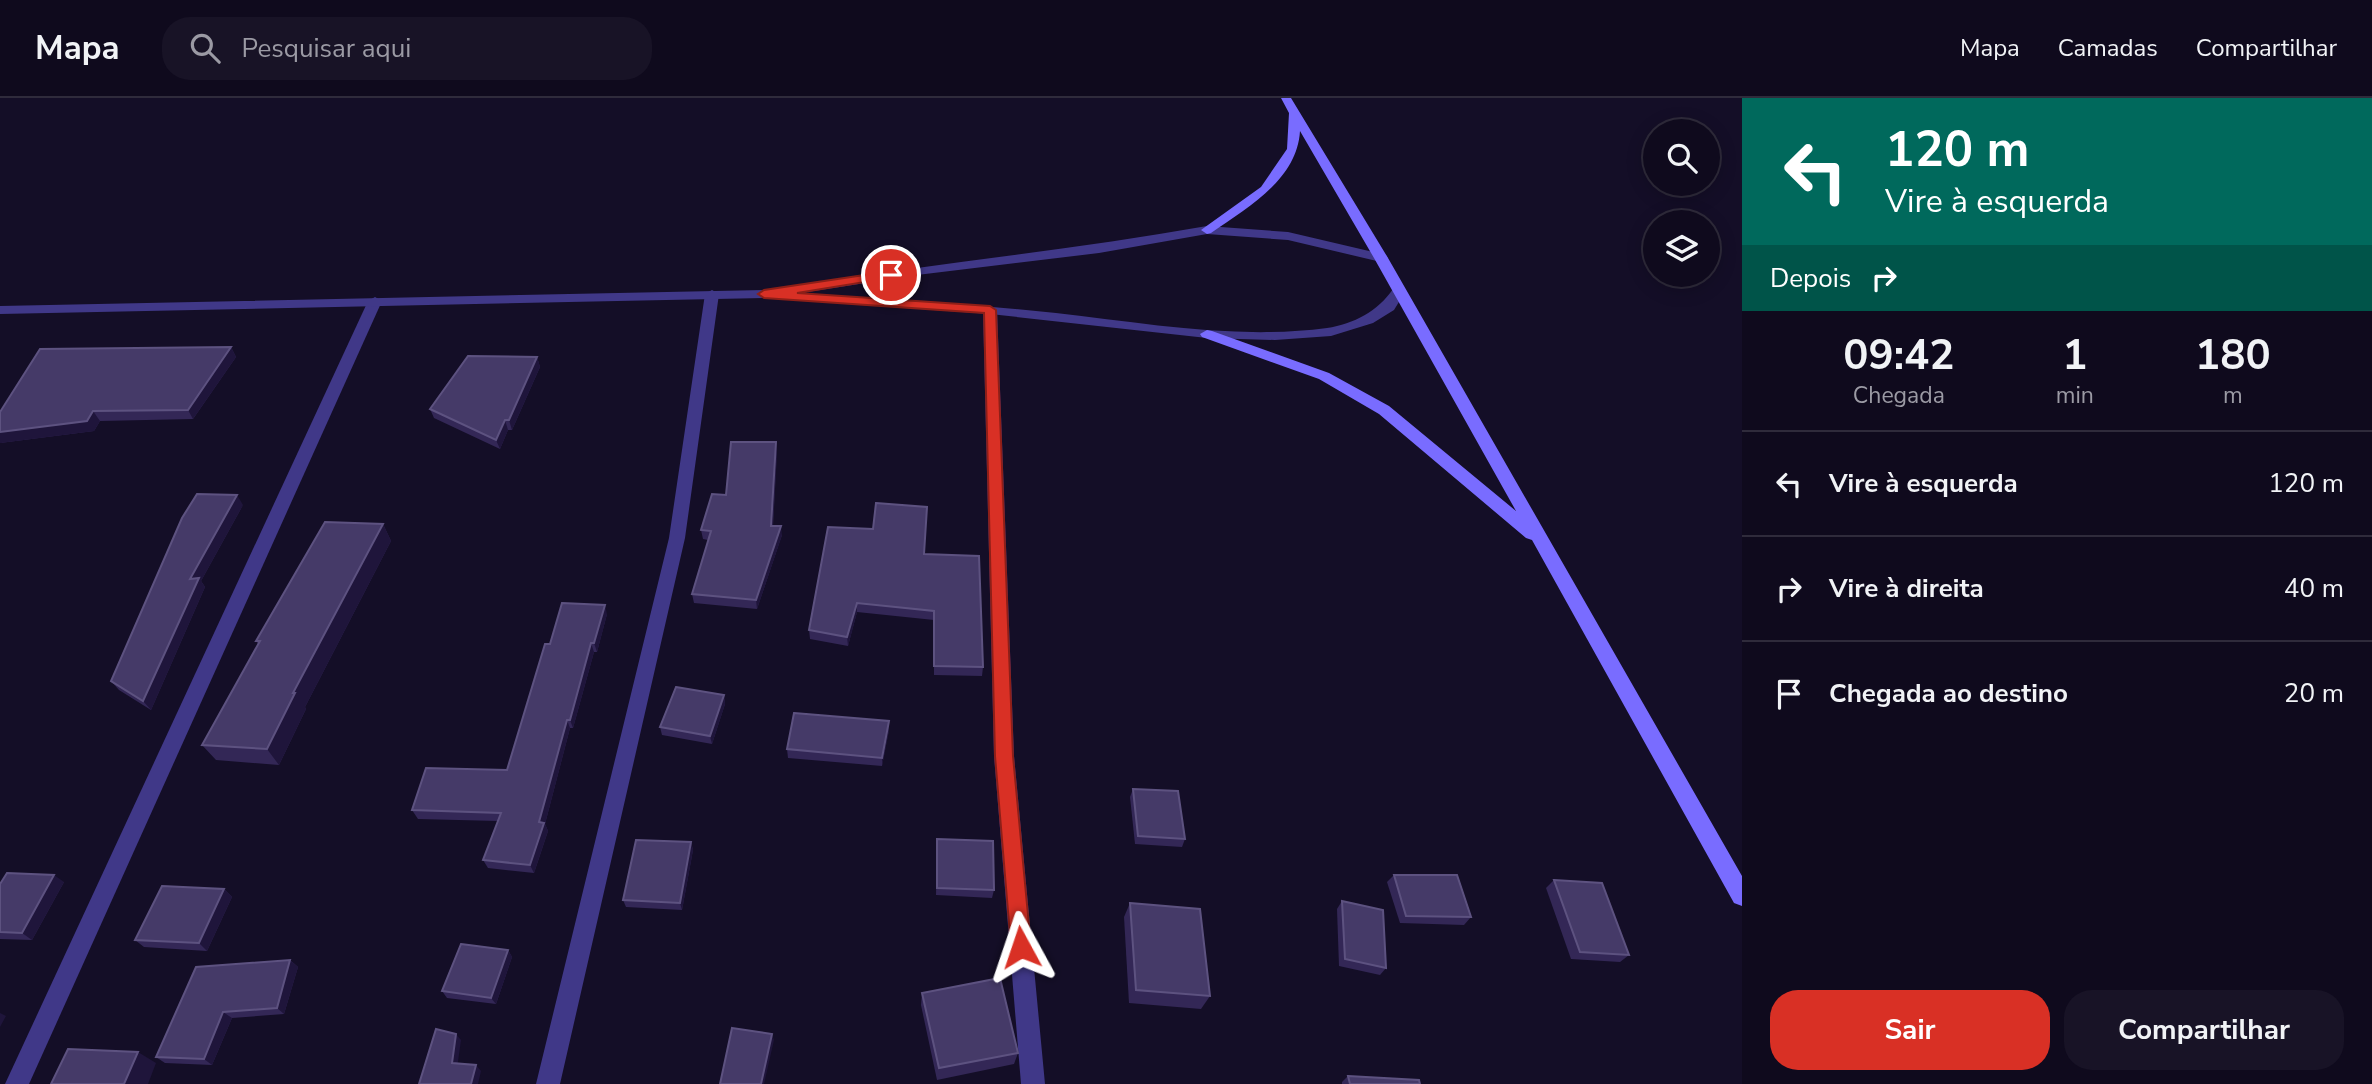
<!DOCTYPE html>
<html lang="pt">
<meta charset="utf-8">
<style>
body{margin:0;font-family:"Nunito Sans",sans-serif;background:#181326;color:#f1f3f6;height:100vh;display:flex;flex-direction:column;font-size:26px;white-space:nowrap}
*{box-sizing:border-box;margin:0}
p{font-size:23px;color:#9b9aa4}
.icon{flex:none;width:38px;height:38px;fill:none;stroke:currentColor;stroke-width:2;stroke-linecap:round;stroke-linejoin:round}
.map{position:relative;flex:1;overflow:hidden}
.sheet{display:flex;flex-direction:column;background:#0f0a1d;width:630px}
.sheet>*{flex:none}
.top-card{background:#00695c;color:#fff;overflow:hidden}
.fabs{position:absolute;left:1643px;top:21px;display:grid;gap:14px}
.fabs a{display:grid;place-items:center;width:77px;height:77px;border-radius:50%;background:#0f0a1d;box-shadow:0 4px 18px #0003,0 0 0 2px #2f2b3b;font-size:35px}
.pin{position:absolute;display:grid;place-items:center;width:60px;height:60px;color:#fff;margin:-30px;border:4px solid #fff;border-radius:50%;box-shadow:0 2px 7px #0007}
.me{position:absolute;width:77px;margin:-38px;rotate:355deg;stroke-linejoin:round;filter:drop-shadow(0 0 5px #0008)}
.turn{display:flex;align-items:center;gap:24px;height:147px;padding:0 28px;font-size:32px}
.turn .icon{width:91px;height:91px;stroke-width:2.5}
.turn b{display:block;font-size:49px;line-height:60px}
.then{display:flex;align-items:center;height:66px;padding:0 28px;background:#0003;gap:14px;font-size:26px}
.eta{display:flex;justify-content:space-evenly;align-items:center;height:119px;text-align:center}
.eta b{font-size:42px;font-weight:700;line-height:49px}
.action{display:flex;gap:14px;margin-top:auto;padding:14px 28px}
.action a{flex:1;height:80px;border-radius:28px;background:#d93025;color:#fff;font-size:28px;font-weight:700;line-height:80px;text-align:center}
.action a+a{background:#181326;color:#f1f3f6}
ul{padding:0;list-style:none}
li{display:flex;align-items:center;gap:21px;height:105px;padding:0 28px;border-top:2px solid #2f2b3b}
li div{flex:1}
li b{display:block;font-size:26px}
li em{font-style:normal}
header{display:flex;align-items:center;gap:42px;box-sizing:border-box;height:98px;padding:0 35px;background:#0f0a1d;border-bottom:2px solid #2f2b3b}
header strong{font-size:33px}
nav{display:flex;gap:38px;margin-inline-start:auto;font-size:24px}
.search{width:490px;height:63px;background:#181326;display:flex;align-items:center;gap:18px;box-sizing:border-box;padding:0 24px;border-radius:28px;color:#9b9aa4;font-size:26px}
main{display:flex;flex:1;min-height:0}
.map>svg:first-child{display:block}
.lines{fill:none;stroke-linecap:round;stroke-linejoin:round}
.minor{fill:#403888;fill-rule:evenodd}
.tertiary{fill:#403888;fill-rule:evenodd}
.secondary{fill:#796cff;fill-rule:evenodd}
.wall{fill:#332756}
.shaded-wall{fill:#1f153b}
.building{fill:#453a68;stroke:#5d5280;stroke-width:2}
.route{fill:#d93025;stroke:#8d1f18;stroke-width:2}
</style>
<header>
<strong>Mapa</strong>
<div class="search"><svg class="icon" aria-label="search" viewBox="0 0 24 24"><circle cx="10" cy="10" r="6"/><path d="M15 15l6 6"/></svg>Pesquisar aqui</div>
<nav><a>Mapa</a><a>Camadas</a><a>Compartilhar</a></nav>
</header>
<main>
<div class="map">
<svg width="1742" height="986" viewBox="0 0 1742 986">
<rect width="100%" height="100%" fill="#140e27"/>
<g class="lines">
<g class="minor">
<polygon points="712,192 719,196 685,440 560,986 536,986 669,440 705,196"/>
<polygon points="375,199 382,203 29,986 5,986 368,203"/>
<polygon points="990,208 997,212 1014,658 1045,986 1021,986 994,658 983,212"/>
</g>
<path class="tertiary" d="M1207 128 1288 134 1386 157 1388 160 1381 164 1288 142 1207 136 1099 155 917 177 801 195C886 201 971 206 1056 215 1145 225 1237 242 1327 230 1354 226 1378 213 1393 191H1403L1405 194 1394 212 1373 225 1331 238 1275 242 1207 240 990 216 764 200 0 216V208L764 192 794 194 791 191 798 187C934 166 1071 152 1207 128Z"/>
<path class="secondary" d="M1281 0H1291L1388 160 1742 778V808L1734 805 1532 442 1526 440 1379 316 1319 281 1202 239 1200 236 1207 232 1212 233 1329 275 1389 308 1516 413 1374 160 1300 33C1297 82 1248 109 1211 135L1207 136 1201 132 1261 89 1287 51 1289 15Z"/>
</g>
<g class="wall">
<polygon points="231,249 236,259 193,321 100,323 94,333 0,345"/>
<polygon points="537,259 540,269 512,332 508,332 500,351 434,320 430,311"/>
<polygon points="777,354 773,428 782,437 757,511 694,505 692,496 708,442 703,441 701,432 726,397"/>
<polygon points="243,407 201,483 205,489 151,612 119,592 111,583"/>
<polygon points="383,426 391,443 305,609 306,611 279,667 216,662 202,647 258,546 256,543"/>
<polygon points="924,456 983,569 982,578 934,577 934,522 857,514 848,548 810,541 809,532"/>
<polygon points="607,516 597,554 594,554 573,630 570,630 545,726 548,733 534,775 488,770 483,762 498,723 418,721 412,712 507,672 550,546"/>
<polygon points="724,597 725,606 712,646 662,637 660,629"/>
<polygon points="889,632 882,668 788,660 787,651"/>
<polygon points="1133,691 1185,741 1182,749 1135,746 1130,699"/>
<polygon points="937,741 994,792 992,800 936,797"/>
<polygon points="691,744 693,752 682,812 626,809 623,802"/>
<polygon points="1394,777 1471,819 1464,827 1400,825 1387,784"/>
<polygon points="1554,782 1629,857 1620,864 1571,861 1546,790"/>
<polygon points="64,784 32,842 0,841 0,786"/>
<polygon points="224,791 232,799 207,853 144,849 135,842"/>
<polygon points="1342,803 1386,870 1380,877 1339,868 1337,811"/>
<polygon points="1130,805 1210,898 1201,911 1129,905 1124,819"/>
<polygon points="508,852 512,859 496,906 447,900 442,893"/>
<polygon points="290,862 298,869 284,916 232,920 212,967 165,965 156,959"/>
<polygon points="922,895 1018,955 1014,966 937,982 921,907"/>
<polygon points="1348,978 1420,986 1342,986 1342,984"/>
</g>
<g class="shaded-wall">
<polygon points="231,249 236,259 193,321 188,312"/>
<polygon points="537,259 540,269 512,332 509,322"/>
<polygon points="93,313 100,323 94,333 0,345 0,334"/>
<polygon points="505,322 508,332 500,351 496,342"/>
<polygon points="776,344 777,354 772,437 771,428"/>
<polygon points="237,397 243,407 201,483 205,489 151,612 143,603 190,481"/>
<polygon points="383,426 391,443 305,609 306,611 279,667 267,651 293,595"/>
<polygon points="781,428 782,437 757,511 756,502"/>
<polygon points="857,505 857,514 848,548 847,539"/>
<polygon points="605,507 607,516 597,554 594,545"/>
<polygon points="591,545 594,554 573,630 570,622"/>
<polygon points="724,597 725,606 712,646 710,638"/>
<polygon points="567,622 570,630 545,726 548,733 534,775 530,767 539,724"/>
<polygon points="889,623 889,632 882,668 882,660"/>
<polygon points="691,744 693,752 682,812 680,805"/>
<polygon points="54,777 64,784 32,842 22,835"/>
<polygon points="224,791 232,799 207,853 199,845"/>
<polygon points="508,852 512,859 496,906 491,900"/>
<polygon points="290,862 298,869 284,916 277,910"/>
<polygon points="223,914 232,920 212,967 204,961"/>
<polygon points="0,915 6,918 0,929"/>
<polygon points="456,936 461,942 457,971 452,965"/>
<polygon points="772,936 774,942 764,986 761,986"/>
<polygon points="138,954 156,965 148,986 124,986"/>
<polygon points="476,967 481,973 478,986 471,986"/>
</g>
<g class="building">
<polygon points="231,249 188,312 93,313 87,323 0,334 0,314 40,251"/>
<polygon points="468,258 537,259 509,322 505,322 496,342 430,311"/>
<polygon points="731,344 776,344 771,428 781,428 756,502 692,496 711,433 701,432 712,396 726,397"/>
<polygon points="197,396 237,397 190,481 199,480 143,603 111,583 182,420"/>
<polygon points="876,405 927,409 924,456 979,458 983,569 934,568 934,513 857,505 847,539 809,532 828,429 873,431"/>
<polygon points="325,424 383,426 293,595 295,595 267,651 202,647 260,543 256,543"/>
<polygon points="562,505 605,507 594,545 591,545 570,622 567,622 539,724 544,725 530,767 483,762 501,715 412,712 426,670 507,672 545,546 550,546"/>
<polygon points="676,589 724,597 710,638 660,629"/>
<polygon points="794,615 889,623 882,660 787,651"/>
<polygon points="1133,691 1178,693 1185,741 1138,738"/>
<polygon points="937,741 993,743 994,792 937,790"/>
<polygon points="636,742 691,744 680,805 623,802"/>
<polygon points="7,775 54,777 22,835 0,834 0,786"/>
<polygon points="1394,777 1457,777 1471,819 1406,818"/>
<polygon points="1554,782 1602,785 1629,857 1580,854"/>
<polygon points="162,788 224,791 199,845 135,842"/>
<polygon points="1342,803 1383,812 1386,870 1345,861"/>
<polygon points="1130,805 1200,811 1210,898 1136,892"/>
<polygon points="461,846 508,852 491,900 442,893"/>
<polygon points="290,862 277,910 223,914 204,961 156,959 196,869"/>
<polygon points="1000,880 1018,955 939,970 922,895"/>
<polygon points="732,930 772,936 761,986 720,986"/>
<polygon points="436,931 456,936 452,965 476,967 471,986 419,986"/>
<polygon points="68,951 138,954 124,986 51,986"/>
<polygon points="1348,978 1419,982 1420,986 1350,986"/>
</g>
<polygon class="route" points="891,173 896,174 896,179 797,195 990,208 996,212 1013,658 1031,849 1028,856 1021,859 1014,856 1011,849 995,658 984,215 764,200 758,196 764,192"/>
</svg>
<div class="fabs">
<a><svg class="icon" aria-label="search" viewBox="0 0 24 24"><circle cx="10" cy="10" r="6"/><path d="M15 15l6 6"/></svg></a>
<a><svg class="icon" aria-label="layers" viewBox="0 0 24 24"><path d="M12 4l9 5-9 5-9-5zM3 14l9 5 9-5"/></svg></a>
</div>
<div class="pin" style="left:891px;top:177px;background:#d93025"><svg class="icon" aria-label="arrive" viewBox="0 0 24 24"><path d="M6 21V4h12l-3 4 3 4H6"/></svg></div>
<svg class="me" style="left:1021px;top:849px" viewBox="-20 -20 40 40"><path d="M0-17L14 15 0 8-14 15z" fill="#d93025" stroke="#fff" stroke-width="4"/></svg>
</div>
<section class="sheet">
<div class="top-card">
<div class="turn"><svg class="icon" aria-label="left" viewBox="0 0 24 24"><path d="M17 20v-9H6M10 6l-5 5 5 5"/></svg><div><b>120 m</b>Vire à esquerda</div></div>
<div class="then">Depois<svg class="icon" aria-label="right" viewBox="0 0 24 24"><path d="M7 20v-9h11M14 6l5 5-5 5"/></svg></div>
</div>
<div class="eta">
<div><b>09:42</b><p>Chegada</p></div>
<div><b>1</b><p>min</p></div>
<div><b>180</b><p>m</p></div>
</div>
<ul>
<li><svg class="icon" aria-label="left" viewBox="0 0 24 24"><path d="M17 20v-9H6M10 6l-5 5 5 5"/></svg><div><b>Vire à esquerda</b></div><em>120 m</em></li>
<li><svg class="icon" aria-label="right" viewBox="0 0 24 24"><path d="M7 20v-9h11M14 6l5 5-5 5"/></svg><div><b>Vire à direita</b></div><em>40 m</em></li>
<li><svg class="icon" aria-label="arrive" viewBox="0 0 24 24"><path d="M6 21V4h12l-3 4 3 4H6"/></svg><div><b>Chegada ao destino</b></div><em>20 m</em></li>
</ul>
<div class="action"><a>Sair</a><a>Compartilhar</a></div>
</section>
</main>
